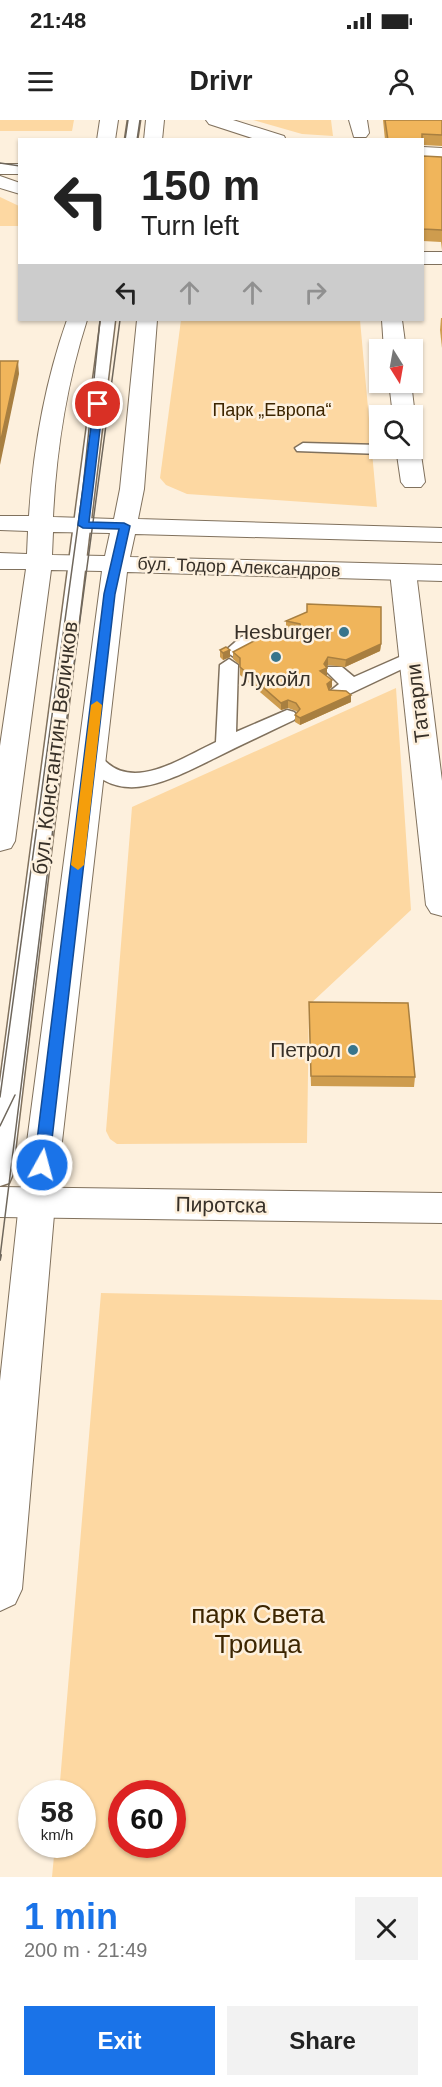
<!DOCTYPE html>
<meta charset="utf-8">
<style>
body{margin:0;font-family:Helvetica,sans-serif;background:#f2f2f2;color:#222;height:100vh;display:flex;flex-direction:column;font-size:22px;white-space:nowrap}
*{box-sizing:border-box;margin:0}
p{font-size:20px;color:#767676}
.icon{flex:none;width:33px;height:33px;fill:none;stroke:currentColor;stroke-width:2;stroke-linecap:round;stroke-linejoin:round}
.map{position:relative;height:1757px;overflow:hidden}
.panel{display:flex;flex-direction:column;background:#fff;flex:1}
.panel>*{flex:none}
.top-card{position:absolute;left:18px;top:18px;width:406px;height:183px;border-radius:0px;box-shadow:0 2px 4px #0004;background:#fff;color:#222;overflow:hidden}
.needle{width:39px;rotate:169deg}
.buttons{position:absolute;left:369px;top:219px;display:grid;gap:12px}
.buttons a{display:grid;place-items:center;width:54px;height:54px;border-radius:0px;background:#fff;box-shadow:0 2px 4px #0004;font-size:30px}
.speed{position:absolute;left:18px;top:1660px;display:flex;gap:12px;font-size:30px;font-weight:700;text-align:center}
.speed>*{display:grid;place-content:center;width:78px;height:78px;border-radius:50%;background:#fff;box-shadow:0 2px 4px #0004;line-height:1}
.speed small{font-size:15px;font-weight:400}
.speed .limit{border:9px solid #d22;background:#fff;color:#111}
.pin{position:absolute;display:grid;place-items:center;width:51px;height:51px;color:#fff;margin:-26px;border:3px solid #fff;border-radius:50%;box-shadow:0 2px 6px #0007}
.me{position:absolute;width:66px;margin:-33px;rotate:7deg;stroke-linejoin:round;filter:drop-shadow(0 0 4px #0008)}
.turn{display:flex;align-items:center;gap:21px;height:126px;padding:0 24px;font-size:27px}
.turn .icon{width:78px;height:78px;stroke-width:2.5}
.turn b{display:block;font-size:42px;line-height:51px}
.lanes{display:flex;align-items:center;height:57px;padding:0 24px;background:#0003;justify-content:center;gap:30px;direction:ltr}
.lanes .off{opacity:.35}
.round{display:grid;place-items:center;flex:none;width:63px;height:63px;border-radius:0px;background:#f2f2f2}
.headline{display:flex;align-items:center;justify-content:space-between;height:102px;padding:0 24px}
h1{font-size:36px;font-weight:700;line-height:45px;color:#1a73e8}
.cta{display:flex;gap:12px;margin-top:auto;padding:12px 24px}
.cta a{flex:1;height:69px;border-radius:0px;background:#1a73e8;color:#fff;font-size:24px;font-weight:700;line-height:69px;text-align:center}
.cta a+a{background:#f2f2f2;color:#222}
.status{display:flex;justify-content:space-between;align-items:center;height:42px;padding:0 30px;background:#fff;direction:ltr}
.status svg{height:16px;fill:currentColor}
header{display:flex;justify-content:space-between;align-items:center;height:78px;padding:0 24px;background:#fff;font-size:27px;font-weight:700}
.map>svg:first-child{display:block}
.green{fill:#fdd8a2;fill-rule:evenodd}
.lines{fill:none;stroke-linecap:round;stroke-linejoin:round}
.service-casing{stroke:#80715d;stroke-width:3}
.minor-casing{stroke:#80715d;stroke-width:2}
.tertiary-casing{stroke:#80715d;stroke-width:2}
.secondary-casing{stroke:#80715d;stroke-width:2}
.primary-casing{stroke:#80715d;stroke-width:2}
.service{fill:#fff;fill-rule:evenodd}
.minor{fill:#fff;fill-rule:evenodd}
.tertiary{fill:#fff;fill-rule:evenodd}
.secondary{fill:#fff;fill-rule:evenodd}
.primary{fill:#fff;fill-rule:evenodd}
.tram-far1{stroke:#6f675c;stroke-width:1.5}
.tram{stroke:#6f675c;stroke-width:2}
.wall{fill:#ce9c4e}
.shaded-wall{fill:#a87f40}
.building{fill:#f0b55b;stroke:#a87f40;stroke-width:1.5}
.route{fill:#1a73e8;stroke:#114b97;stroke-width:1.5}
.slow{fill:#f59e0b}
.poi-dot{fill:#38758c;stroke:#fdf0dd;stroke-width:2}
.labels{text-anchor:middle;stroke-width:5;stroke-linejoin:round;paint-order:stroke}
.far-park-label{font-size:18px;fill:#3c2500;stroke:#fdf0dd}
.far-street-label{font-size:18px;fill:#373028;stroke:#fdf0dd}
.poi-label{font-size:21px;fill:#373028;stroke:#fdf0dd;text-anchor:end}
.street-label{font-size:21px;fill:#373028;stroke:#fdf0dd}
.near-park-label{font-size:26px;fill:#3c2500;stroke:#fdf0dd}
</style>
<div class="status"><b>21:48</b><svg viewBox="0 0 49 12"><path d="M0 12V9h3v3zM5 12V6h3v6zM10 12V3h3v9zM15 12V0h3v12zM26 1h20v11H26zM47 4h2v5h-2z"/></svg></div>
<header><svg class="icon" aria-label="menu" viewBox="0 0 24 24"><path d="M4 6h16M4 12h16M4 18h16"/></svg>Drivr<svg class="icon" aria-label="person" viewBox="0 0 24 24"><circle cx="12" cy="8" r="4"/><path d="M4 21q1-7 8-7t8 7"/></svg></header>
<div class="map">
<svg width="442" height="1757" viewBox="0 0 442 1757">
<rect width="100%" height="100%" fill="#fdf0dd"/>
<g class="green">
<polygon points="0,0 74,0 72,11 0,11"/>
<polygon points="253,0 331,0 333,16 302,14"/>
<polygon points="0,77 19,86 19,106 0,106"/>
<polygon points="181,200 360,200 377,387 187,374 166,365 160,358"/>
<polygon points="396,568 411,790 309,885 307,1023 117,1024 110,1019 106,1011 132,687"/>
<path d="M101 1173 442 1180V1757H52L55 1725H82V1674H59ZM122 1674H172V1725H122Z"/>
</g>
<g class="lines">
<g class="service-casing">
<g id="service">
<polygon points="128,0 140,0 137,20 125,20"/>
<polygon points="101,200 115,200 12,1056 9,1063 0,1066 0,963"/>
<polygon points="303,323 380,325 380,328 412,328 412,326 417,330 409,335 297,331 295,328"/>
<polygon points="268,508 298,513 301,517 292,522 264,520 234,537 225,531 241,517"/>
<polygon points="413,531 422,537 419,541 345,576 331,576 329,572 339,564 326,551 328,547 342,547 354,557"/>
<path d="M229 539 238 545 236 612 287 590 294 592 297 596 294 600C267 613 241 625 215 638 171 659 116 692 81 637L84 632H98C127 677 181 638 216 622L220 545Z"/>
</g>
</g>
<g class="minor-casing">
<g id="minor">
<polygon points="349,0 367,0 369,13 366,17 354,17"/>
<rect x="423" y="132" width="19" height="12"/>
<polygon points="382,200 402,200 406,230 384,230"/>
<polygon points="389,262 411,262 415,296 412,300 412,296 393,296"/>
<polygon points="412,322 420,328 425,362 421,367 405,367 401,362 396,328 412,328"/>
<polygon points="403,444 412,447 416,452 442,661 442,796 431,793 426,785 390,452 394,447"/>
<polygon points="0,1067 442,1073 442,1103 0,1097"/>
</g>
</g>
<g class="tertiary-casing">
<polygon id="tertiary" points="423,27 442,28 442,38 423,37"/>
</g>
<g class="secondary-casing">
<rect id="secondary" x="0" y="44" width="20" height="10"/>
</g>
<g class="primary-casing">
<g id="primary">
<polygon points="100,0 118,0 115,20 97,20"/>
<polygon points="146,0 164,0 162,20 144,20"/>
<polygon points="206,0 233,0 284,16 286,20 258,20 209,4"/>
<polygon points="0,56 20,63 20,74 0,68"/>
<path d="M67 200H87C67 262 56 332 53 397L114 399 120 369 137 200H157L144 369 138 399 442 408V422L135 414 130 437 442 445V461L127 452 55 1083 22 1469 15 1484 0 1491V1261L19 1083 102 451 51 450 15 721 11 728 0 731V626L26 449H0V433L27 434 28 411 0 410V396H29C33 331 45 262 67 200ZM53 412 110 413 105 436 52 435Z"/>
</g>
</g>
<use href="#service" class="service"/>
<use href="#minor" class="minor"/>
<use href="#tertiary" class="tertiary"/>
<use href="#secondary" class="secondary"/>
<use href="#primary" class="primary"/>
<g class="tram-far1">
<polyline points="125,20 128,0"/>
<polyline points="137,20 140,0"/>
<polyline points="0,43 20,46"/>
<polyline points="0,977 83,368 100,200"/>
<polyline points="0,1006 15,975"/>
<polyline points="0,1137 63,627 120,200"/>
</g>
<polyline class="tram" points="0,1140 1,1135"/>
</g>
<g class="wall">
<polygon points="383,0 442,0 442,26 423,25 423,20 385,20"/>
<polygon points="423,36 442,37 442,130 441,122 423,121"/>
<polygon points="441,198 442,198 442,228 440,210"/>
<polygon points="286,501 381,524 380,531 345,547 328,545 327,547 326,555 332,567 329,569 351,582 300,605 295,602 295,595 297,592 296,591 288,588 281,590 240,555 240,545 233,539 233,532 292,517 300,513 300,512 286,509"/>
<polygon points="220,530 230,537 223,540 220,537"/>
<polygon points="309,882 415,957 414,967 311,966 309,892"/>
</g>
<g class="shaded-wall">
<polygon points="18,241 19,254 0,345 0,324"/>
<polygon points="381,524 380,531 345,547 346,540"/>
<polygon points="230,530 230,537 223,540 223,533"/>
<polygon points="328,537 328,545 326,548 327,548 327,555 320,558 320,551"/>
<polygon points="332,560 332,567 327,572 327,564"/>
<polygon points="351,575 351,582 300,605 300,598"/>
<polygon points="288,580 288,588 281,590 281,583"/>
</g>
<g class="building">
<polygon points="385,0 442,0 442,15 422,14 422,20 388,20"/>
<polygon points="423,36 442,37 442,111 442,110 423,109"/>
<polygon points="0,241 18,241 0,324"/>
<polygon points="307,484 381,487 381,524 346,540 328,537 324,544 327,548 320,551 332,560 327,564 329,570 346,571 351,575 300,598 295,595 300,589 296,583 288,580 281,583 240,547 240,538 233,532 265,515 292,517 302,512 300,504 286,501 307,492"/>
<polygon points="226,527 230,530 223,533 220,530"/>
<polygon points="309,882 408,883 415,957 311,956"/>
</g>
<polygon class="route" points="98,281 103,284 89,402 124,403 130,406 115,474 49,1045 42,1051 34,1045 104,474 119,409 83,408 78,405 94,284"/>
<polygon class="slow" points="97,581 102,585 84,745 78,750 71,745 91,585"/>
<g class="poi-dot">
<circle cx="344" cy="512" r="6"/>
<circle cx="276" cy="537" r="6"/>
<circle cx="353" cy="930" r="6"/>
</g>
<g class="labels">
<g class="far-park-label">
<text x="272" y="296">Парк „Европа“</text>
</g>
<g class="far-street-label">
<text transform="translate(239 447) rotate(2)" y="6">бул. Тодор Александров</text>
</g>
<g class="poi-label">
<text x="332" y="519">Hesburger</text>
<text x="276" y="566" text-anchor="middle">Лукойл</text>
<text x="341" y="937">Петрол</text>
</g>
<g class="street-label">
<text transform="translate(418 583) rotate(-97)" y="7">Татарли</text>
<text transform="translate(55 628) rotate(-83)" y="7">бул. Константин Величков</text>
<text transform="translate(221 1085) rotate(1)" y="7">Пиротска</text>
</g>
<g class="near-park-label">
<text x="258" y="1503">парк Света<tspan x="258" dy="30">Троица</tspan></text>
</g>
</g>
</svg>
<div class="buttons">
<a><svg class="needle" viewBox="-14 -14 28 28"><path d="M0-13l5 13h-10z" fill="#e53935"/><path d="M0 13l5-13h-10z" fill="#767676"/></svg></a>
<a><svg class="icon" aria-label="search" viewBox="0 0 24 24"><circle cx="10" cy="10" r="6"/><path d="M15 15l6 6"/></svg></a>
</div>
<div class="speed"><div>58<small>km/h</small></div><div class="limit">60</div></div>
<div class="pin" style="left:98px;top:284px;background:#d93025"><svg class="icon" aria-label="arrive" viewBox="0 0 24 24"><path d="M6 21V4h12l-3 4 3 4H6"/></svg></div>
<svg class="me" style="left:42px;top:1045px" viewBox="-20 -20 40 40"><circle r="17" fill="#1a73e8" stroke="#fff" stroke-width="3"/><path d="M0-11L8 9 0 5-8 9z" fill="#fff"/></svg>
<div class="top-card">
<div class="turn"><svg class="icon" aria-label="left" viewBox="0 0 24 24"><path d="M17 20v-9H6M10 6l-5 5 5 5"/></svg><div><b>150 m</b>Turn left</div></div>
<div class="lanes"><svg class="icon" aria-label="left" viewBox="0 0 24 24"><path d="M17 20v-9H6M10 6l-5 5 5 5"/></svg><svg class="icon off" aria-label="ahead" viewBox="0 0 24 24"><path d="M12 20V5M6 11l6-6 6 6"/></svg><svg class="icon off" aria-label="ahead" viewBox="0 0 24 24"><path d="M12 20V5M6 11l6-6 6 6"/></svg><svg class="icon off" aria-label="right" viewBox="0 0 24 24"><path d="M7 20v-9h11M14 6l5 5-5 5"/></svg></div>
</div>
</div>
<section class="panel">
<div class="headline"><div><h1>1 min</h1><p>200 m · 21:49</p></div><a class="round"><svg class="icon" aria-label="close" viewBox="0 0 24 24"><path d="M6 6l12 12M18 6L6 18"/></svg></a></div>
<div class="cta"><a>Exit</a><a>Share</a></div>
</section>
